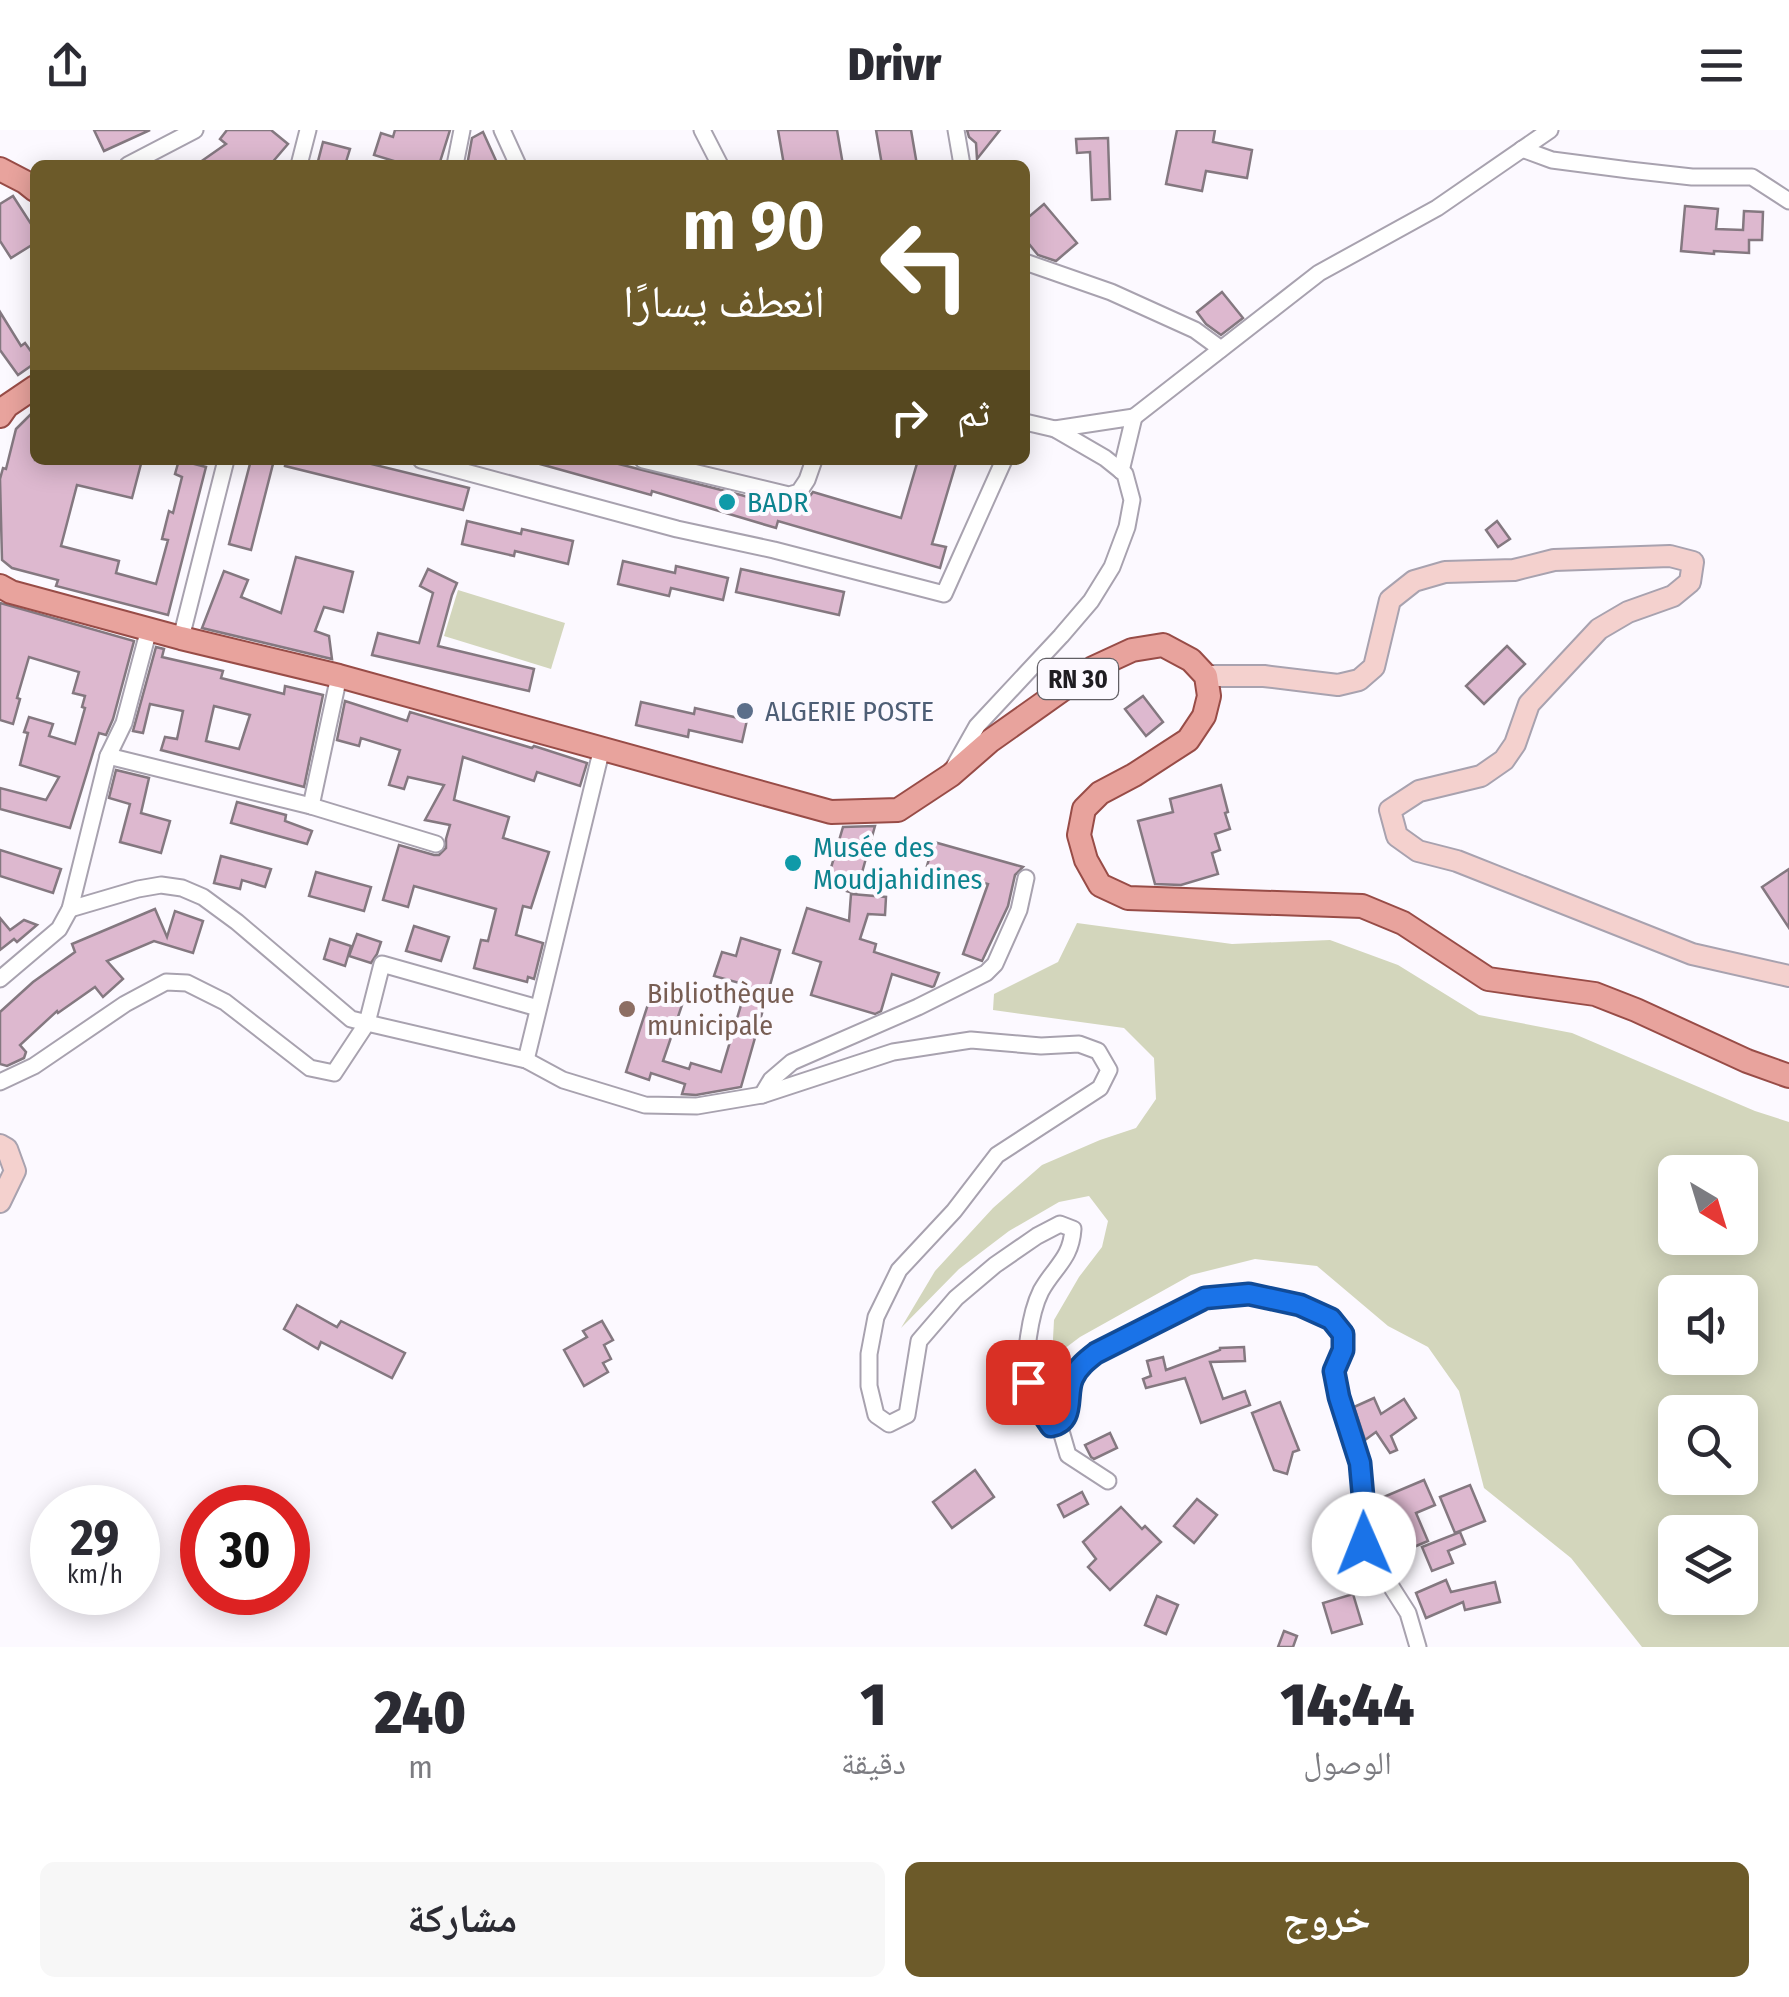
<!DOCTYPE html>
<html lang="ar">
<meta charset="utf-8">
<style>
body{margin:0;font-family:"Fira Sans Condensed","Noto Naskh Arabic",sans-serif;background:#f7f7f7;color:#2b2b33;direction:rtl;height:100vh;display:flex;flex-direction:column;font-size:38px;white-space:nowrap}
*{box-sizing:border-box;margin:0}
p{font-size:32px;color:#7c7c81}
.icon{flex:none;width:55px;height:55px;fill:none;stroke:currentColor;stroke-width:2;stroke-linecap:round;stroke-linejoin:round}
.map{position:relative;height:1517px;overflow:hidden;direction:ltr}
.drawer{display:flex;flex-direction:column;background:#fff;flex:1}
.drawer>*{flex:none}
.hud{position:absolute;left:30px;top:30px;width:1000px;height:305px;border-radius:15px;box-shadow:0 5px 25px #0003;direction:rtl;background:#6c5a29;color:#fff;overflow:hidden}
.needle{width:65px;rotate:142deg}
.fabs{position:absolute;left:1658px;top:1025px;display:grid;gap:20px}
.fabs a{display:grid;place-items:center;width:100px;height:100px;border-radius:15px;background:#fff;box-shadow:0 5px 25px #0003;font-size:50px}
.speed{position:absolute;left:30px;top:1355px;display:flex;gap:20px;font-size:50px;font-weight:700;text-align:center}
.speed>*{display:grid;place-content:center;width:130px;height:130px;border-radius:50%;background:#fff;box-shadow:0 5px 25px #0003;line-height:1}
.speed small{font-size:25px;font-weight:400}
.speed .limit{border:15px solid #d22;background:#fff;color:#111}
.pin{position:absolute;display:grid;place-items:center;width:85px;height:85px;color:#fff;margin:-42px;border-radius:20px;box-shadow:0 5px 15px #0006}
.me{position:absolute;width:110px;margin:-55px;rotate:359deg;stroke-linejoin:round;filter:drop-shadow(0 0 8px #0008)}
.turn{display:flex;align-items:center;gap:35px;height:210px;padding:0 40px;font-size:45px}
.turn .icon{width:130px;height:130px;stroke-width:2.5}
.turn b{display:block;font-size:70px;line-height:85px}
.then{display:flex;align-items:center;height:95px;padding:0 40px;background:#0003;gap:20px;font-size:38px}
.eta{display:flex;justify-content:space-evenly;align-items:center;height:170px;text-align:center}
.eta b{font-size:60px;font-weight:800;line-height:70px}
.primary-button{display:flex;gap:20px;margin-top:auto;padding:20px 40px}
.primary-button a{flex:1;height:115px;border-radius:15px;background:#6c5a29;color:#fff;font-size:40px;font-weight:800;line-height:115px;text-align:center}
.primary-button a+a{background:#f7f7f7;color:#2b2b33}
header{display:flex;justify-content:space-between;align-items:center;height:130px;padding:0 40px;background:#fff;font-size:45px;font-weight:800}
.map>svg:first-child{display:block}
.green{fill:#d3d6bc;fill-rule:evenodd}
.building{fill:#ddb8cf;stroke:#847880;stroke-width:2.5;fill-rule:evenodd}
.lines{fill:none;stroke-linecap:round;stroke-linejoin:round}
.street-casing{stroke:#a8a2af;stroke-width:19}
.secondary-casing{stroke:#a8a2af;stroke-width:24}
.primary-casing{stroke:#984c47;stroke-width:26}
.street{stroke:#fff;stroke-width:15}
.secondary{stroke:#f4d1ce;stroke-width:20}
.primary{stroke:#e8a39d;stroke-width:22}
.route-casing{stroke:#114b97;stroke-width:25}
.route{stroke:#1a73e8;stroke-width:18}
.culture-dot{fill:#0f9aa8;stroke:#fcf9ff;stroke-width:4}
.service-dot{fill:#5c6f8a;stroke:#fcf9ff;stroke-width:4}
.education-dot{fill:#8d6e63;stroke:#fcf9ff;stroke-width:4}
.labels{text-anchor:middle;stroke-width:8;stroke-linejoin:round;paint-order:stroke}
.shield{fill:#fcf9ff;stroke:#615f64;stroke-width:2.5}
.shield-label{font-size:25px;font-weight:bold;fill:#1f1d22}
.culture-label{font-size:28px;fill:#0d838f;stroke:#fcf9ff;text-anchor:start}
.service-label{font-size:28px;fill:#4e5e75;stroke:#fcf9ff;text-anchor:start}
.education-label{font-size:28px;fill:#785e54;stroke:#fcf9ff;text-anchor:start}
</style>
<header><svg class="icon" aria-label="menu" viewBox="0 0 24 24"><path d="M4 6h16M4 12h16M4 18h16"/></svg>Drivr<svg class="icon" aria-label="share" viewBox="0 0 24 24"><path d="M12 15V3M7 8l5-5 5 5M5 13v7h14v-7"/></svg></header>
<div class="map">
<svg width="1789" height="1517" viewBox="0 0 1789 1517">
<rect width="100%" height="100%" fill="#fcf9ff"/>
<g class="green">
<polygon points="458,460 565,493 551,539 444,506"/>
<path d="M1077 793 1232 814 1330 810 1398 835 1479 885 1572 903 1755 981 1789 992V1517H1642L1571 1428 1484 1358 1459 1261 1428 1217 1388 1196 1317 1136 1255 1129 1191 1145 1080 1207 1052 1228 1054 1190 1079 1147 1102 1117 1108 1091 1089 1066 1059 1072 1009 1101 959 1139 901 1198 935 1141 993 1078 1042 1035 1100 1010 1136 998 1156 969 1154 928 1124 898 993 880 994 864 1058 832ZM1675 1042H1740V1108H1675ZM1675 1162H1740V1228H1675ZM1675 1282H1740V1348H1675ZM1675 1402H1740V1468H1675Z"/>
</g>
<g class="building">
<polygon points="94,0 150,0 104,21"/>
<polygon points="227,0 271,0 288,14 270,35 196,35 226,14 220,9"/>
<polygon points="395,0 450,0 439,35 407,35 374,25 381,3 393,7"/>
<polygon points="778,0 837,0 843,35 784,35"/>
<polygon points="876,0 911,0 917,35 882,35"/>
<polygon points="967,0 1000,0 977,29 976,13 969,7"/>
<polygon points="1177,0 1215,0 1213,12 1252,20 1247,48 1206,41 1202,61 1166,54"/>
<polygon points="483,2 498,35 470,35 468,30 472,8"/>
<polygon points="1108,8 1110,69 1092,70 1090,22 1077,23 1076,9"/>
<polygon points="323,12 350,19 345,35 317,35"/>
<polygon points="13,66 35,100 35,113 11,128 0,111 0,74"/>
<polygon points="1044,74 1077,113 1056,131 1038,125 1025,109 1025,90"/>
<polygon points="1685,76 1718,79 1716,99 1743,100 1744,81 1763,82 1762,110 1749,110 1749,123 1714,121 1714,124 1681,121"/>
<polygon points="1222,162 1243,188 1221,205 1206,194 1197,182"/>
<polygon points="0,182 21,216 25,213 35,227 35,233 18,245 0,220"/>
<polygon points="35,280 35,330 142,330 132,368 77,355 61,416 119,431 116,443 156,454 168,410 162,409 169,381 173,383 182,347 175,344 179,330 206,337 168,485 56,456 58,450 12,438 2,430 0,349 3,338 6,339 16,299"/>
<polygon points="251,330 274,330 251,420 229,414"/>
<polygon points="286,330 364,330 363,332 469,358 463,380 285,336"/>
<polygon points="540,330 603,330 741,365 802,383 806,371 813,362 901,388 918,330 957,330 932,414 946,417 940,438 778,391 776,398 652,361 651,365 540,334"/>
<polygon points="467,391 521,404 522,399 573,411 568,434 515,421 514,426 462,414"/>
<polygon points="1497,391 1510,409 1498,417 1486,400"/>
<polygon points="296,427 353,442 343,482 324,477 315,501 329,506 332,529 202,498 224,441 248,450 241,467 281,483"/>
<polygon points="623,431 675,443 676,436 728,448 723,470 671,458 669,466 618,454"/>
<polygon points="428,439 457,453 452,465 438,516 534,539 529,561 372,525 378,503 419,513 433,463 420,456"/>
<polygon points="741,439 844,462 839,485 736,462"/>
<polygon points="0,473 134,511 113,589 106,605 99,603 70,698 0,679 0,658 46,670 59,647 20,635 28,603 24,602 29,587 53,594 49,606 75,614 85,578 82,577 85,566 73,563 79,542 29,527 17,568 20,569 13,594 0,590"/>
<polygon points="1507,516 1525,534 1484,574 1466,556"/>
<path d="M156 517 164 519 162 527 223 541 221 548 284 564 285 556 323 565 304 657 161 620 165 607 177 609 183 581 150 574 143 603 133 601ZM214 576 250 585 239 619 206 611Z"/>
<polygon points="1143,566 1163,592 1146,606 1125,579"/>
<polygon points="345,571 407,591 410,582 532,618 534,616 587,633 580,656 537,642 534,651 463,627 454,670 509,687 503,708 549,722 531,778 523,776 516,805 543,813 534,849 528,847 527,852 474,838 481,810 488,811 496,779 414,756 408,777 383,770 399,715 434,725 439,725 446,718 446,709 450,695 425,690 444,655 408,647 404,659 389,655 400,620 361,608 359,616 337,610"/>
<polygon points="641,572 694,584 695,578 747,590 742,612 689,600 688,607 636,595"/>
<polygon points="116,640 149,648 141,683 170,691 161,723 120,712 130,674 109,668"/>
<polygon points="1221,655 1228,682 1225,683 1230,699 1215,704 1220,720 1212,723 1218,744 1181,755 1155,754 1138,691 1173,682 1170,669"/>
<polygon points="237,672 286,685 285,691 312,701 307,714 231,693"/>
<polygon points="875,696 856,764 826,755 843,697"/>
<polygon points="934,712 1023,737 1015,745 1008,776 982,831 963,824 988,754 927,736"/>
<polygon points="0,720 61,739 53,763 0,746"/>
<polygon points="221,726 271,739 265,757 242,750 240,759 214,753"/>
<polygon points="1789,739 1789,798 1762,757"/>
<polygon points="316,742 371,757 364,781 309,766"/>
<polygon points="851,764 886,767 885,785 868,784 860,809 876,814 874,822 939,843 934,856 932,857 892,844 881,881 875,884 811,865 821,832 793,823 807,778 849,791"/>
<polygon points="155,779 167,807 175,781 203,791 193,823 154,811 107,831 123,849 103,867 95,857 58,883 57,881 20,915 26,922 24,928 7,936 0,934 0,882 33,852 75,822 72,814"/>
<polygon points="0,788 10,800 24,790 37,795 17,812 14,809 0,820"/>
<polygon points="414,796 449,807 441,831 406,821"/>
<polygon points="357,804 381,812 377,824 371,833 349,826"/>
<polygon points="741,808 780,820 741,957 696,965 682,964 685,954 651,943 649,950 626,942 651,865 682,875 663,931 689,939 691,933 721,942 747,855 714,846 722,822 736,826"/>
<polygon points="330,809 351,816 345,836 324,829"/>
<polygon points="297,1175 337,1197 341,1191 405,1223 392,1248 321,1212 318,1219 284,1199"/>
<polygon points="602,1191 613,1210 604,1215 611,1229 603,1233 608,1242 584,1256 564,1220 587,1207 583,1201"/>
<polygon points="1244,1217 1245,1231 1210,1232 1223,1269 1245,1261 1250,1275 1201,1293 1185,1248 1146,1258 1143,1249 1151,1246 1147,1231 1163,1227 1166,1240 1220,1220 1220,1218"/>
<polygon points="1374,1268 1381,1284 1404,1269 1416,1288 1391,1306 1397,1320 1390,1323 1376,1302 1365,1310 1354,1277"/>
<polygon points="1280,1272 1299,1320 1293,1322 1287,1344 1274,1340 1252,1283"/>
<polygon points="1110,1303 1117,1318 1094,1329 1091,1327 1085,1315"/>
<polygon points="975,1340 994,1367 952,1398 933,1372"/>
<polygon points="1424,1350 1435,1375 1416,1383 1428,1411 1390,1427 1376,1394 1374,1371"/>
<polygon points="1470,1355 1485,1391 1455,1403 1440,1367"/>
<polygon points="1082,1362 1088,1374 1064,1387 1058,1375"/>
<polygon points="1197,1369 1217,1385 1194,1413 1174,1396"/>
<polygon points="1121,1377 1142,1399 1145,1396 1161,1412 1110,1460 1088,1437 1096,1429 1083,1412"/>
<polygon points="1460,1402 1465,1414 1448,1421 1453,1433 1432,1441 1422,1417"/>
<polygon points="1446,1450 1451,1462 1495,1452 1500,1472 1465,1480 1463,1472 1426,1488 1416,1463"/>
<polygon points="1353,1464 1362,1494 1332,1503 1323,1473"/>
<polygon points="1157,1466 1178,1475 1166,1504 1145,1495"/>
<polygon points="1284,1501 1297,1506 1293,1517 1278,1517"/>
</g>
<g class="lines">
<g class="street-casing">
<g id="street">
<polyline points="502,0 518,35"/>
<polyline points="702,0 720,35"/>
<polyline points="956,0 962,35"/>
<polyline points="1522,19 1552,30 1629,40 1692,47 1752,47 1789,71"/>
<polyline points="128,35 195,0"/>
<polyline points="299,35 308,0"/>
<polyline points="455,35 462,0"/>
<polyline points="1025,132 1111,162 1195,200 1221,219"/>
<polyline points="1134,287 1319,143 1437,78 1550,0"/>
<polyline points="1055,299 1134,287 1121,341"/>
<polyline points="421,330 677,399 774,420 944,464 1004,330"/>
<polyline points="643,330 789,365 799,362 807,350 814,330"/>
<polyline points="181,508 226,330"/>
<polyline points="108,626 311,676 436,714"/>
<polyline points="955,635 977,596 1061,506 1091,471 1112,437 1127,397 1132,370 1125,344 1105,328 1055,299 1025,292"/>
<polyline points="311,676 339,546"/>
<polyline points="70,779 138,759 161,755 182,758 203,767 237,792 351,889 367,893 382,834 538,878"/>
<polyline points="0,849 59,799 70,779 108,626 124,593 149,499"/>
<polyline points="526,930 602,618"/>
<path d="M0 952 34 936 125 874 166 852 187 853 225 872 310 938 334 943 367 893 526 930 563 950 645 975 697 976 762 965 893 922 971 910 1041 916 1079 914 1098 921 1109 940 1100 958 997 1025 954 1081 899 1140 876 1187 869 1224V1256L876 1285 889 1294 907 1285 919 1211 956 1168 995 1135 1037 1106 1060 1094 1073 1099C1071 1129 1055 1136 1041 1161 1030 1183 1023 1230 1028 1254 1032 1270 1041 1283 1051 1295L1063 1293 1067 1286 1071 1251 1081 1236 1096 1223 1205 1168 1249 1164 1300 1175 1331 1189 1343 1204V1220L1335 1241 1339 1267 1359 1333 1365 1389 1364 1414 1408 1483 1418 1517"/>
<polyline points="762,965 771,950 792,932 918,877 986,843 995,834 1019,780 1026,748"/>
<polyline points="1059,1294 1068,1325 1108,1351"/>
</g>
</g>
<g class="secondary-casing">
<g id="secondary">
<polyline points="1206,546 1264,546 1338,555 1359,550 1374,537 1390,470 1414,451 1445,442 1514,440 1554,430 1670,426 1693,432 1690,452 1673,466 1628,482 1599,499 1529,574 1515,614 1504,630 1481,646 1419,661 1390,680 1397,706 1418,721 1457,731 1692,824 1789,846"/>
<polyline points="0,1015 7,1019 15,1041 0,1072"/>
</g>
</g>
<g class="primary-casing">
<g id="primary">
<polyline points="0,39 25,52 35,60"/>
<polyline points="0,286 7,276 35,257"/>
<polyline points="0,456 11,462 181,508 339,546 831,682 898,680 951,645 990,611 1093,538 1132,520 1163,515 1191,530 1206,546 1209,566 1204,586 1188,610 1134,645 1100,663 1084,679 1079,705 1086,730 1100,755 1128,768 1362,776 1403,793 1488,849 1595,864 1636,880 1747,931 1789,946"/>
</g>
</g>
<use href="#street" class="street"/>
<use href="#secondary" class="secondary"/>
<use href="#primary" class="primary"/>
</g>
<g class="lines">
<g class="route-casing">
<path id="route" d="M1028 1252 1036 1274 1051 1296C1076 1291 1065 1265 1073 1248 1078 1237 1087 1230 1096 1223L1205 1168 1249 1164 1300 1175 1331 1189 1343 1204V1220L1334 1241 1339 1267 1360 1333 1365 1389 1364 1414"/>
</g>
<use href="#route" class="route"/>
</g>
<g class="culture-dot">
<circle cx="727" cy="372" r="10"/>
<circle cx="793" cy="733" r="10"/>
</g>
<circle class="service-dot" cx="745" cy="581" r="10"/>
<circle class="education-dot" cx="627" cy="879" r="10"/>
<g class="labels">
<rect class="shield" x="1038" y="529" width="80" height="40" rx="8"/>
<g class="shield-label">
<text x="1078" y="558">RN 30</text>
</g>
<g class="culture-label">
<text x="747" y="382">BADR</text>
<text x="813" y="727">Musée des<tspan x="813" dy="32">Moudjahidines</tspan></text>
</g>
<g class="service-label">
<text x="765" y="591">ALGERIE POSTE</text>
</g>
<g class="education-label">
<text x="647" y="873">Bibliothèque<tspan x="647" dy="32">municipale</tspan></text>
</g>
</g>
</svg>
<div class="fabs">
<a><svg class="needle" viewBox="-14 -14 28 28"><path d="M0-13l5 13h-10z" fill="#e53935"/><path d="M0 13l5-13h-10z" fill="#7c7c81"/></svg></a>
<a><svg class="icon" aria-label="sound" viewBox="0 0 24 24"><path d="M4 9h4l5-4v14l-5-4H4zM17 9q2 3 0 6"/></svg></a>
<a><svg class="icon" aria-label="search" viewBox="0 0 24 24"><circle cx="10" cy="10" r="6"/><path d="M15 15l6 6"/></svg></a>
<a><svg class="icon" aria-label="layers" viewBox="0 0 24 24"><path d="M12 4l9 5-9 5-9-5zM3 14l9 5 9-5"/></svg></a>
</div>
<div class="speed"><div>29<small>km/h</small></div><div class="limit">30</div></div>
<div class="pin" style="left:1028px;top:1252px;background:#d93025"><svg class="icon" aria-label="arrive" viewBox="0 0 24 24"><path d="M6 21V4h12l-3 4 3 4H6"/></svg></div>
<svg class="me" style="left:1364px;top:1414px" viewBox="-20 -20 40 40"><circle r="19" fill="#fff"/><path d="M0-13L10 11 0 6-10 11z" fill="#1a73e8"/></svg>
<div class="hud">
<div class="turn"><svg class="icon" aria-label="left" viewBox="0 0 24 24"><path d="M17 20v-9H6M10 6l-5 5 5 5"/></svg><div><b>90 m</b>انعطف يسارًا</div></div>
<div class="then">ثم<svg class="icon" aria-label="right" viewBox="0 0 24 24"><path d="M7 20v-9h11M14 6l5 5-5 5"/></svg></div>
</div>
</div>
<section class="drawer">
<div class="eta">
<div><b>14:44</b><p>الوصول</p></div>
<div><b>1</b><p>دقيقة</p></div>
<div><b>240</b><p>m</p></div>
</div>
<div class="primary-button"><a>خروج</a><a>مشاركة</a></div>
</section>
